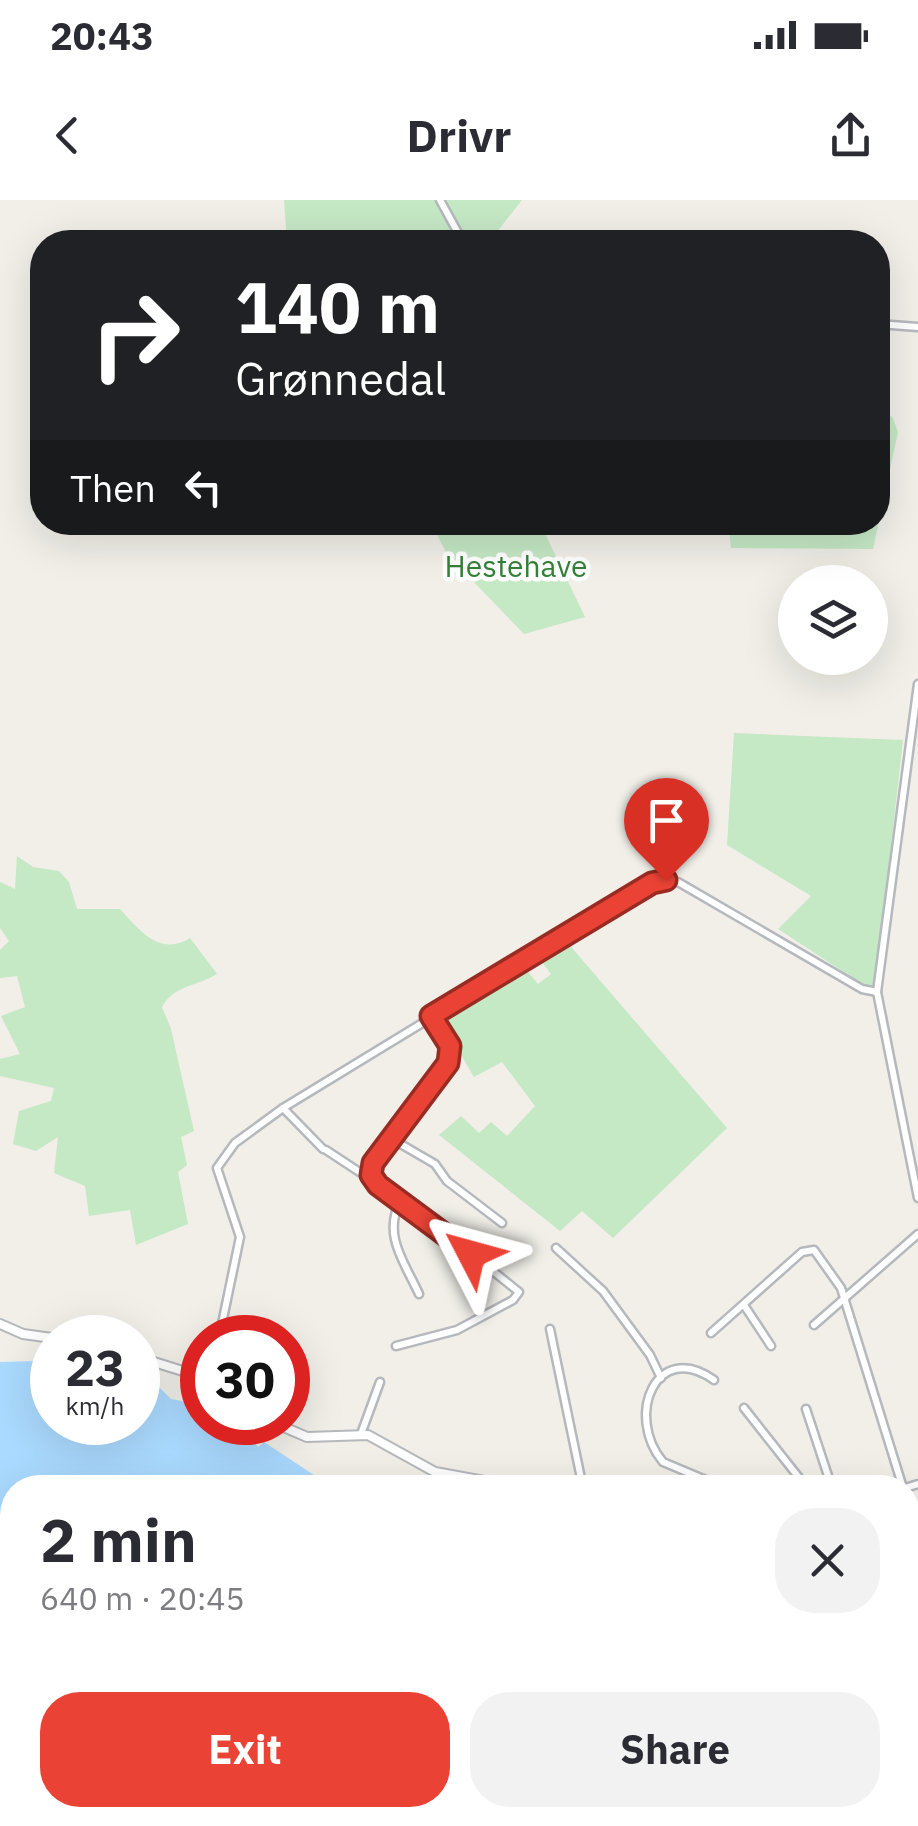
<!DOCTYPE html>
<meta charset="utf-8">
<style>
body{margin:0;font-family:"IBM Plex Sans",sans-serif;background:#f2f2f3;color:#2b2b33;height:100vh;display:flex;flex-direction:column;font-size:38px;white-space:nowrap}
*{box-sizing:border-box;margin:0}
p{font-size:32px;color:#7c7c81}
.icon{flex:none;width:55px;height:55px;fill:none;stroke:currentColor;stroke-width:2;stroke-linecap:round;stroke-linejoin:round}
.map{position:relative;flex:1;overflow:hidden}
.side{position:absolute;left:0px;top:1275px;width:920px;height:352px;display:flex;flex-direction:column;background:#fff;border-radius:40px 40px 0 0;box-shadow:0 10px 40px #0002}
.side>*{flex:none}
.banner{position:absolute;left:30px;top:30px;width:860px;height:305px;border-radius:40px;box-shadow:0 10px 40px #0002;background:#202124;color:#fff;overflow:hidden}
.buttons{position:absolute;left:778px;top:365px;display:grid;gap:20px}
.buttons a{display:grid;place-items:center;width:110px;height:110px;border-radius:50%;background:#fff;box-shadow:0 10px 40px #0002;font-size:50px}
.speed{position:absolute;left:30px;top:1115px;display:flex;gap:20px;font-size:50px;font-weight:700;text-align:center}
.speed>*{display:grid;place-content:center;width:130px;height:130px;border-radius:50%;background:#fff;box-shadow:0 10px 40px #0002;line-height:1}
.speed small{font-size:25px;font-weight:400}
.speed .limit{border:15px solid #d22;background:#fff;color:#111}
.pin{position:absolute;display:grid;place-items:center;width:85px;height:85px;color:#fff;margin:-102px -42px;border-radius:50% 50% 50% 0;rotate:-45deg;box-shadow:0 0 10px #0007}
.pin .icon{rotate:45deg}
.me{position:absolute;width:110px;margin:-55px;rotate:309deg;stroke-linejoin:round;filter:drop-shadow(0 0 8px #0008)}
.turn{display:flex;align-items:center;gap:35px;height:210px;padding:0 40px;font-size:45px}
.turn .icon{width:130px;height:130px;stroke-width:2.5}
.turn b{display:block;font-size:70px;line-height:85px}
.then{display:flex;align-items:center;height:95px;padding:0 40px;background:#0003;gap:20px;font-size:38px}
.round{display:grid;place-items:center;flex:none;width:105px;height:105px;border-radius:40px;background:#f2f2f3}
.headline{display:flex;align-items:center;justify-content:space-between;height:170px;padding:0 40px}
h1{font-size:60px;font-weight:700;line-height:75px}
.cta{display:flex;gap:20px;margin-top:auto;padding:20px 40px}
.cta a{flex:1;height:115px;border-radius:40px;background:#ea4335;color:#fff;font-size:40px;font-weight:700;line-height:115px;text-align:center}
.cta a+a{background:#f2f2f3;color:#2b2b33}
.status{display:flex;justify-content:space-between;align-items:center;height:70px;padding:0 50px;background:#fff;direction:ltr}
.status svg{height:28px;fill:currentColor}
header{display:flex;justify-content:space-between;align-items:center;height:130px;padding:0 40px;background:#fff;font-size:45px;font-weight:700}
.map>svg:first-child{display:block}
.green{fill:#c5e8c5}
.water{fill:#aadaff}
.lines{fill:none;stroke-linecap:round;stroke-linejoin:round}
.ferry{stroke:#4174aa;stroke-width:2.5;stroke-dasharray:12 10;stroke-linecap:butt}
.minor-casing{stroke:#b5b8bc;stroke-width:11}
.tertiary-casing{stroke:#b5b8bc;stroke-width:12}
.minor{stroke:#fff;stroke-width:6}
.tertiary{stroke:#fff;stroke-width:8}
.route-casing{stroke:#982c22;stroke-width:25}
.route{stroke:#ea4335;stroke-width:18}
.labels{text-anchor:middle;stroke-width:9;stroke-linejoin:round;paint-order:stroke}
.park-label{font-size:30px;fill:#348238;stroke:#fff}
</style>
<div class="status"><b>20:43</b><svg viewBox="0 0 49 12"><path d="M0 12V9h3v3zM5 12V6h3v6zM10 12V3h3v9zM15 12V0h3v12zM26 1h20v11H26zM47 4h2v5h-2z"/></svg></div>
<header><svg class="icon" aria-label="back" viewBox="0 0 24 24"><path d="M15 5l-7 7 7 7"/></svg>Drivr<svg class="icon" aria-label="share" viewBox="0 0 24 24"><path d="M12 15V3M7 8l5-5 5 5M5 13v7h14v-7"/></svg></header>
<div class="map">
<svg width="918" height="1626" viewBox="0 0 918 1626">
<rect width="100%" height="100%" fill="#f1efe8"/>
<g class="green">
<polygon points="284,0 435,0 459,42 287,42"/>
<polygon points="443,0 522,0 489,42 467,42"/>
<polygon points="878,204 893,218 898,232 873,349 731,348 728,323 878,322"/>
<polygon points="431,323 540,323 585,417 524,434 447,354"/>
<polygon points="734,533 903,540 875,786 865,786 778,729 811,696 727,645"/>
<path d="M17 656 33 667 59 671 69 682 77 709H120C139 730 160 757 190 738L217 774C198 786 174 785 162 807L171 829 194 931 181 937 187 965 178 972 188 1024 136 1045 130 1010 89 1016 85 986 54 973 58 937 36 951 13 944 19 911 51 901 54 888 0 876V859L20 854 1 816 25 807 17 776 0 778V750L9 741 0 728V682L15 689Z"/>
<polygon points="566,741 727,928 613,1038 582,1011 560,1031 439,935 461,916 479,933 491,922 507,936 535,906 502,862 474,877 440,819 524,767 538,784 551,774 538,757"/>
<polygon points="918,1566 918,1626 845,1626 841,1615 908,1615 908,1570"/>
</g>
<polygon class="water" points="37,1154 52,1157 52,1222 138,1222 138,1173 149,1177 171,1199 202,1205 202,1222 241,1223 258,1247 264,1242 332,1287 12,1288 12,1615 338,1615 334,1626 0,1626 0,1162 35,1161"/>
<g class="lines">
<g class="ferry">
<polyline points="0,1383 12,1419"/>
<polyline points="81,1615 85,1626"/>
</g>
<g class="minor-casing">
<g id="minor">
<polyline points="440,0 463,42"/>
<polyline points="878,124 918,127"/>
<polyline points="918,484 877,792 918,998"/>
<polyline points="283,908 323,949"/>
<polyline points="392,939 435,964 447,981 502,1023"/>
<polyline points="326,950 364,975 371,975 377,985 423,1015 519,1092 513,1100 457,1130 396,1146"/>
<polyline points="371,975 373,963 449,863 449,846 431,816"/>
<path d="M401 999C382 1035 404 1061 419 1094"/>
<polyline points="556,1048 603,1091 650,1155 661,1178"/>
<polyline points="744,1105 771,1146"/>
<polyline points="814,1125 918,1034"/>
<polyline points="550,1129 583,1288"/>
<polyline points="711,1133 802,1052 814,1050 841,1088 903,1288"/>
<polyline points="219,1138 240,1037 217,968 235,943 283,908 652,683 678,682 862,789 877,792"/>
<path d="M714 1180C657 1139 624 1215 663 1262L725 1288"/>
<polyline points="744,1208 804,1284 803,1288"/>
<polyline points="806,1209 832,1288"/>
<polyline points="361,1234 380,1182"/>
<polyline points="905,1288 918,1284"/>
<polyline points="908,1303 913,1326 908,1349"/>
<polyline points="908,1362 918,1367"/>
</g>
</g>
<g class="tertiary-casing">
<g id="tertiary">
<polyline points="0,1124 23,1134 52,1138"/>
<polyline points="138,1157 202,1177"/>
<polyline points="272,1222 307,1237 368,1235 435,1272 523,1288"/>
<polyline points="908,1443 918,1447"/>
</g>
</g>
<use href="#minor" class="minor"/>
<use href="#tertiary" class="tertiary"/>
</g>
<g class="lines">
<g class="route-casing">
<polyline id="route" points="471,1054 378,985 371,975 373,963 448,863 450,846 431,816 652,683 666,680"/>
</g>
<use href="#route" class="route"/>
</g>
<g class="labels">
<g class="park-label">
<text x="516" y="377">Hestehave</text>
</g>
</g>
</svg>
<div class="buttons">
<a><svg class="icon" aria-label="layers" viewBox="0 0 24 24"><path d="M12 4l9 5-9 5-9-5zM3 14l9 5 9-5"/></svg></a>
</div>
<div class="speed"><div>23<small>km/h</small></div><div class="limit">30</div></div>
<div class="pin" style="left:666px;top:680px;background:#d93025"><svg class="icon" aria-label="arrive" viewBox="0 0 24 24"><path d="M6 21V4h12l-3 4 3 4H6"/></svg></div>
<svg class="me" style="left:471px;top:1054px" viewBox="-20 -20 40 40"><path d="M0-17L14 15 0 8-14 15z" fill="#ea4335" stroke="#fff" stroke-width="4"/></svg>
<div class="banner">
<div class="turn"><svg class="icon" aria-label="right" viewBox="0 0 24 24"><path d="M7 20v-9h11M14 6l5 5-5 5"/></svg><div><b>140 m</b>Grønnedal</div></div>
<div class="then">Then<svg class="icon" aria-label="left" viewBox="0 0 24 24"><path d="M17 20v-9H6M10 6l-5 5 5 5"/></svg></div>
</div>
<section class="side">
<div class="headline"><div><h1>2 min</h1><p>640 m · 20:45</p></div><a class="round"><svg class="icon" aria-label="close" viewBox="0 0 24 24"><path d="M6 6l12 12M18 6L6 18"/></svg></a></div>
<div class="cta"><a>Exit</a><a>Share</a></div>
</section>
</div>
